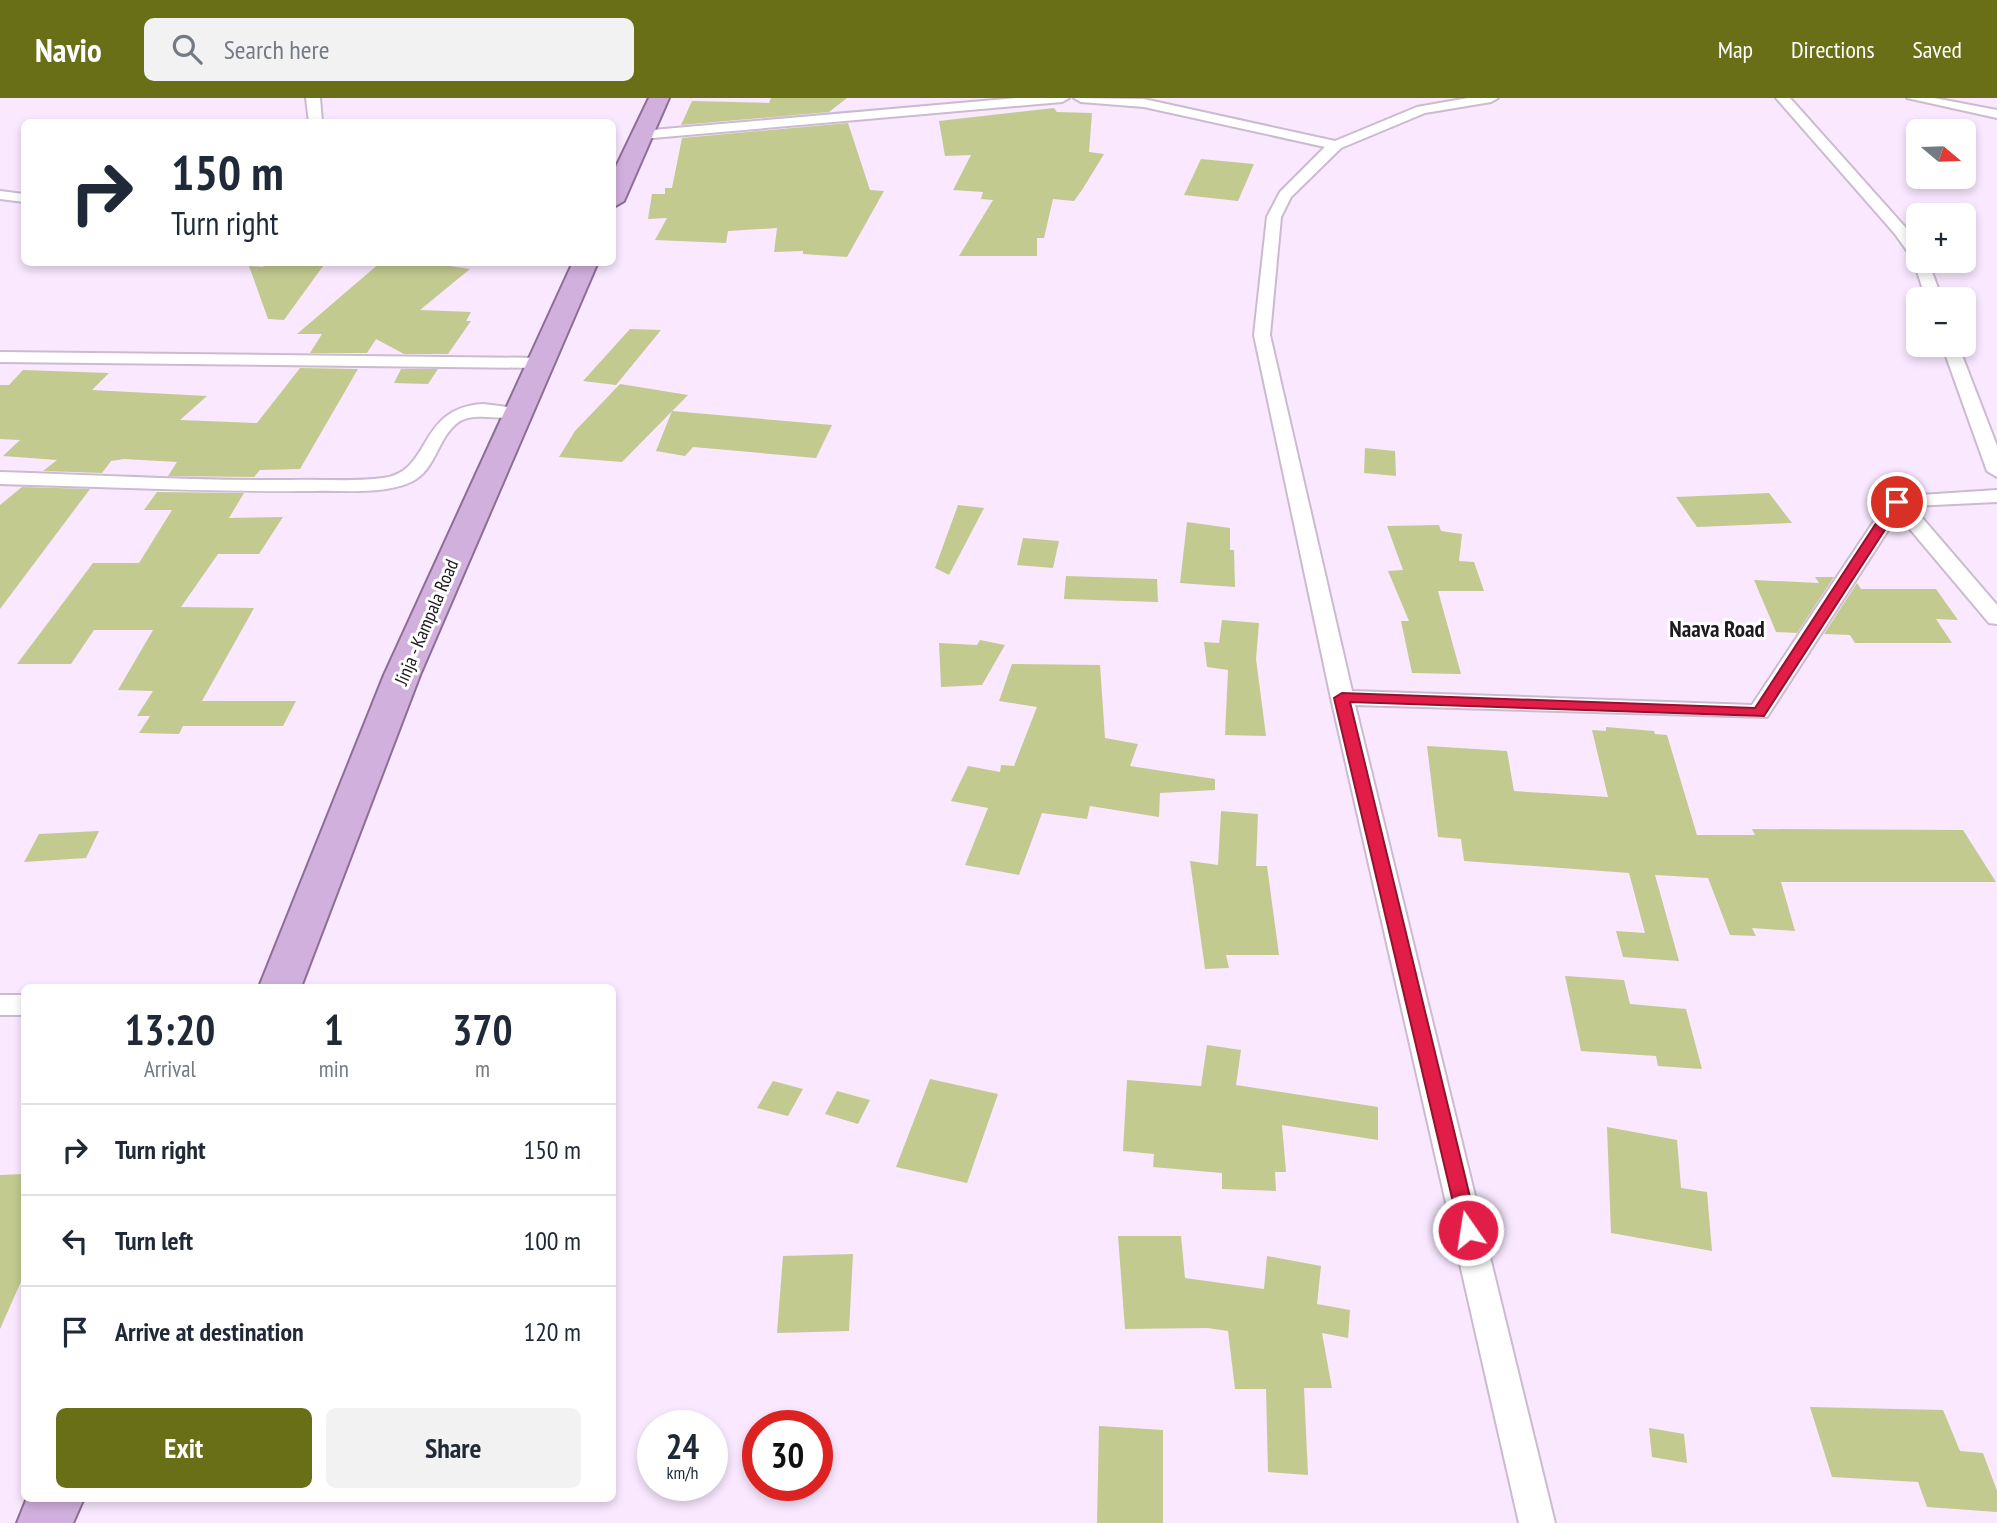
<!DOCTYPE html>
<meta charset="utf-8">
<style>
body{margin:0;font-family:"PT Sans Narrow",sans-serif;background:#f2f2f3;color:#1f2937;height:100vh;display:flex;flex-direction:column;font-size:26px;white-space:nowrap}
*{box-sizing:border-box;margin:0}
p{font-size:23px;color:#747a83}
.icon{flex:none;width:38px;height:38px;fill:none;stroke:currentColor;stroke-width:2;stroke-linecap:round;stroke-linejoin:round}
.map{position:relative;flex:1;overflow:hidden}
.side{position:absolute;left:21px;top:886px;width:595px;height:518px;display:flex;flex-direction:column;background:#fff;border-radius:10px;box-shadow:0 4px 10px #0003}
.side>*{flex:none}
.guide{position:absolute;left:21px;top:21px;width:595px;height:147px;border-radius:10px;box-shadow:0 4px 10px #0003;background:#fff;color:#1f2937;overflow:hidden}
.needle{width:46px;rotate:109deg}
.buttons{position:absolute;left:1906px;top:21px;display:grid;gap:14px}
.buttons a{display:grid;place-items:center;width:70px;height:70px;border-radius:10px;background:#fff;box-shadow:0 4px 10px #0003;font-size:35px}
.speed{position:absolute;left:637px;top:1312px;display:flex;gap:14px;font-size:35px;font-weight:700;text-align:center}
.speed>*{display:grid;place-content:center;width:91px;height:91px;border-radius:50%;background:#fff;box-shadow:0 4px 10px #0003;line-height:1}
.speed small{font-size:18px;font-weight:400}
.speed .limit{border:10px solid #d22;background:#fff;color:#111}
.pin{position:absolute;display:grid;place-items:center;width:60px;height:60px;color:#fff;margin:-30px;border:4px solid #fff;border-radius:50%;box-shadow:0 2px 7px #0007}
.me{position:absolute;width:77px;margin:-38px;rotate:347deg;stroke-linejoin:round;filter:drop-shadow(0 0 5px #0008)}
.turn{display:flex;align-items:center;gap:24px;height:147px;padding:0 35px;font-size:32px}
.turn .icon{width:91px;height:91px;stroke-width:2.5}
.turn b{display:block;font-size:49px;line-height:60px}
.eta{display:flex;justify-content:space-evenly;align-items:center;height:119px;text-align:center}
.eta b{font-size:42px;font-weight:700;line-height:49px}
.button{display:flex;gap:14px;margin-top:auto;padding:14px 35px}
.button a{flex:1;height:80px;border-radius:10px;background:#686f17;color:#fff;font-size:28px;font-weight:700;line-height:80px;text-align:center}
.button a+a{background:#f2f2f3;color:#1f2937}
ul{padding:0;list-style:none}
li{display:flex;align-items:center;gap:21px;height:91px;padding:0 35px;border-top:2px solid #e0e1e3}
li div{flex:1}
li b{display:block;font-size:26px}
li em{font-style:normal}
header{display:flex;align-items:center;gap:42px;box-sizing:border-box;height:98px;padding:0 35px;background:#686f17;color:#fff}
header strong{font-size:33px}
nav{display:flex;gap:38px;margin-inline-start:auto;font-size:24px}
.search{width:490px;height:63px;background:#f2f2f3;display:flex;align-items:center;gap:18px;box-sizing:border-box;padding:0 24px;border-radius:10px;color:#747a83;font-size:26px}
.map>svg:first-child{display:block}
.building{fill:#c2ca90}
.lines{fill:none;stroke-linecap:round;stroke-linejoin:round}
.minor-casing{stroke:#cbbbd0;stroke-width:4}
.trunk-casing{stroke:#8c6e96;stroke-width:4}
.minor{fill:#fff;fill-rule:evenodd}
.trunk{fill:#d2b0de;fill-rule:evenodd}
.route{fill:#e11d48;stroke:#92132f;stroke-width:2}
.labels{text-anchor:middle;stroke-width:6;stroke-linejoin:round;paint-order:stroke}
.street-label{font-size:19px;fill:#1f1921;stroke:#fff}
.quarter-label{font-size:23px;font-weight:bold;fill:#1f1921;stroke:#fff}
</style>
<header>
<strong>Navio</strong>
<div class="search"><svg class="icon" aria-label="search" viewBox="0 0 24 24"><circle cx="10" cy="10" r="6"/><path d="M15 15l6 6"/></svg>Search here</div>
<nav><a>Map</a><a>Directions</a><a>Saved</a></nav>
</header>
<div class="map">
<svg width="1997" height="1425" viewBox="0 0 1997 1425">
<rect width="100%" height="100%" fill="#f9e8ff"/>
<g class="building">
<polygon points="771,0 847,0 829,14 681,27 692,3 769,5"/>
<polygon points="1054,10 1057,14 1092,15 1089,54 1104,56 1082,92 1074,103 1053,101 1044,140 1037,140 1037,158 959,158 993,102 981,101 983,94 953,92 971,57 945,58 939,23"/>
<polygon points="848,25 870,92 884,93 847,159 803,156 803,153 774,154 777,130 728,133 726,145 655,142 667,120 648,121 652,96 665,96 665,90 672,90 682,40"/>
<polygon points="1201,61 1254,66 1238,103 1184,97"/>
<polygon points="267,164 326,164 284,222 268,221 249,168 263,169"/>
<polygon points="381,164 422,164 470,171 420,212 471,214 466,223 471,223 448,256 404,256 376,241 367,255 310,255 322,236 297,236"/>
<polygon points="630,231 661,232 616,287 583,283"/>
<polygon points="300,270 358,271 300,371 260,372 254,379 168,378 177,364 124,361 111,363 102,375 43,373 57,362 3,358 20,342 0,341 0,287 9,287 23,272 109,275 92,292 207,298 180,322 257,325"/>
<polygon points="401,271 438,271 428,286 394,285"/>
<polygon points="620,286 688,297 622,364 559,359 575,333"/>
<polygon points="672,313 832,327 816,360 693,349 685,358 656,353"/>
<polygon points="1365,350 1395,353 1396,378 1364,375"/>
<polygon points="22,389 90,391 0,511 0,407"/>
<polygon points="157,394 244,395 229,420 283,419 259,456 218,456 181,509 254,510 202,603 296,603 283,628 183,628 179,636 139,635 150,618 137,618 153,593 118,592 153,532 94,532 71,566 17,566 93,465 139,465 172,412 144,412"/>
<polygon points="1769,395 1792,425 1697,429 1676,399"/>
<polygon points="958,407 984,410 949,477 935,470"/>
<polygon points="1187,424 1230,430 1230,452 1234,452 1235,489 1180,485"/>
<polygon points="1439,427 1441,433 1462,436 1459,463 1474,464 1484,493 1438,493 1461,576 1412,575 1401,523 1409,523 1388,473 1403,472 1387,428"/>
<polygon points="1023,440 1059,443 1053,470 1017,467"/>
<polygon points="1066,478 1157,481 1158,504 1064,501"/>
<polygon points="1815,479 1834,479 1797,535 1776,534 1754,482 1819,485"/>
<polygon points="1857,485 1861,491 1936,491 1958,522 1936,521 1952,545 1855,545 1850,537 1824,536"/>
<polygon points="1222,522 1259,525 1256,561 1266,638 1225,637 1228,572 1207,569 1204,544 1219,545"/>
<polygon points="980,542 1005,547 982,587 941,589 939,545 977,547"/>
<polygon points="1012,566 1100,567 1105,640 1138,646 1130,668 1215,681 1215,692 1160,695 1159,719 1090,708 1087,721 1042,715 1019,777 965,767 988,710 951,703 968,668 1000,674 1001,667 1014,668 1037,609 999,603"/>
<polygon points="1606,629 1654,633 1655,636 1667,637 1697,737 1755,737 1752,731 1963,732 1996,784 1781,784 1795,833 1752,830 1756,838 1730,837 1708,780 1655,777 1679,863 1623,859 1616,833 1645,835 1629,775 1464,763 1461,741 1438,739 1427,648 1507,653 1514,693 1608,699 1592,632 1606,633"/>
<polygon points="1221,713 1258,716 1256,768 1267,768 1279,857 1226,857 1229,870 1205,871 1190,763 1218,767"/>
<polygon points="99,733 86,760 24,764 39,736"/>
<polygon points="1565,878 1624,882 1630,906 1686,911 1702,971 1658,968 1656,958 1581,953"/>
<polygon points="1207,947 1241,952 1236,987 1378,1009 1378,1042 1282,1027 1286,1074 1275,1074 1276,1093 1222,1091 1222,1075 1153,1069 1154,1056 1123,1053 1127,982 1201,988"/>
<polygon points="930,981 998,996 967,1085 896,1069"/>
<polygon points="773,983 803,991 788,1018 757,1010"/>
<polygon points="837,993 870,1002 858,1026 825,1016"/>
<polygon points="1607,1029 1677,1042 1681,1090 1707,1094 1712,1153 1611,1135"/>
<polygon points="24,1076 24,1177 0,1231 0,1077"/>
<polygon points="1118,1138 1181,1138 1185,1180 1264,1191 1267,1158 1321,1168 1317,1206 1350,1212 1348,1240 1322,1235 1332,1290 1304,1290 1308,1377 1268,1374 1266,1291 1235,1291 1228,1233 1207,1230 1125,1231"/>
<polygon points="853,1156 849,1233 777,1235 783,1158"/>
<polygon points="1810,1309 1943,1312 1960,1353 1983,1355 1997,1393 1997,1414 1927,1409 1918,1384 1832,1379"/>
<polygon points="1099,1328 1163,1332 1163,1425 1097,1425"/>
<polygon points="1649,1330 1684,1336 1687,1365 1652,1359"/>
</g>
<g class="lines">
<g class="minor-casing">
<g id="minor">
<polygon points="306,0 320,0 322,24 309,24"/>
<polygon points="1017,0 1069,0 1062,4 641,41 634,37 641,33"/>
<polygon points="1074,0 1144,1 1335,43 1417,9 1468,0 1498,0 1491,4 1425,15 1341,50 1291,99 1281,119 1270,237 1352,593 1752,607 1890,399 1997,392 1997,404 1912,408 1997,507 1997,526 1989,525 1898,417 1767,619 1355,607 1555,1425 1519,1425 1331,600 1254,237 1267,119 1280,94 1325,49 1144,9 1081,4"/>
<polygon points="1776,0 1790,0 1906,130 1918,147 1918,163 1928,163 1942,201 1926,201 1913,161 1895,136"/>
<polygon points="1907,0 1934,0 1997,12 1997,20"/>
<polygon points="0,93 24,96 24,104 0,101"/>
<polygon points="1942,247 1958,247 1997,348 1997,379 1987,373"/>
<polygon points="0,254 542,260 551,265 542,270 0,264"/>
<path d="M483 306 517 310 526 315C516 327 479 312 460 323 437 338 437 372 411 384 382 397 346 392 315 393 210 394 105 389 0 386V374C97 377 195 383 292 382 322 381 353 384 383 380 433 374 416 310 483 306Z"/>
<rect x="0" y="897" width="24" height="20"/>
</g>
</g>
<g class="trunk-casing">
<g id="trunk">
<polygon points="649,0 669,0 624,103 612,110 612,77"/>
<polygon points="573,164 598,164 420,577 301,889 259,889 384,577"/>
<polygon points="27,1400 84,1400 73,1425 17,1425"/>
</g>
</g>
<use href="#minor" class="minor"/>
<use href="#trunk" class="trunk"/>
</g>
<polygon class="route" points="1897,400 1903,404 1764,618 1350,604 1478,1132 1475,1138 1468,1141 1461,1138 1334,600 1342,595 1755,610 1890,404"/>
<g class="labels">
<g class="street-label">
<text transform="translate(426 524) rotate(-67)" y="7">Jinja - Kampala Road</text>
</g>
<g class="quarter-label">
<text x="1717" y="539">Naava Road</text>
</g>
</g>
</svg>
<div class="buttons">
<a><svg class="needle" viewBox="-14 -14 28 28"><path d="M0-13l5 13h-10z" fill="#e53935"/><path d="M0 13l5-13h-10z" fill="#747a83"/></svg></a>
<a>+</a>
<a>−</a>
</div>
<div class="speed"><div>24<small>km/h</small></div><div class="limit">30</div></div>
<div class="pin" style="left:1897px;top:404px;background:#d93025"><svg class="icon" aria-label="arrive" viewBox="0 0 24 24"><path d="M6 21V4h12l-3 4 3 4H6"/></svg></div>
<svg class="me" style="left:1468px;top:1132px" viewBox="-20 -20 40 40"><circle r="17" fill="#e11d48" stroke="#fff" stroke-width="3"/><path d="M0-11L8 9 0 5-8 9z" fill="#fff"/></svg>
<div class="guide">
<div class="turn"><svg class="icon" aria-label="right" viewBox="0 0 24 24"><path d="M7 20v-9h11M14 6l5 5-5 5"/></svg><div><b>150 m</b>Turn right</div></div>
</div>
<section class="side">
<div class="eta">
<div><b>13:20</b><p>Arrival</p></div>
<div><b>1</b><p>min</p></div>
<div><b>370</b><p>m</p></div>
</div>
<ul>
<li><svg class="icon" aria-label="right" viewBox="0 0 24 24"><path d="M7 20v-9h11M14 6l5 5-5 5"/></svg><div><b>Turn right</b></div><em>150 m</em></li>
<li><svg class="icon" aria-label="left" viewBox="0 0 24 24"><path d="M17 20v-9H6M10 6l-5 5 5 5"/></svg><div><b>Turn left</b></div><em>100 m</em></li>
<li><svg class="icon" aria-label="arrive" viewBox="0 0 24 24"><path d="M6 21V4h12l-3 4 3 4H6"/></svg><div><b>Arrive at destination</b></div><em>120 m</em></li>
</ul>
<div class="button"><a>Exit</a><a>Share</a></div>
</section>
</div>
